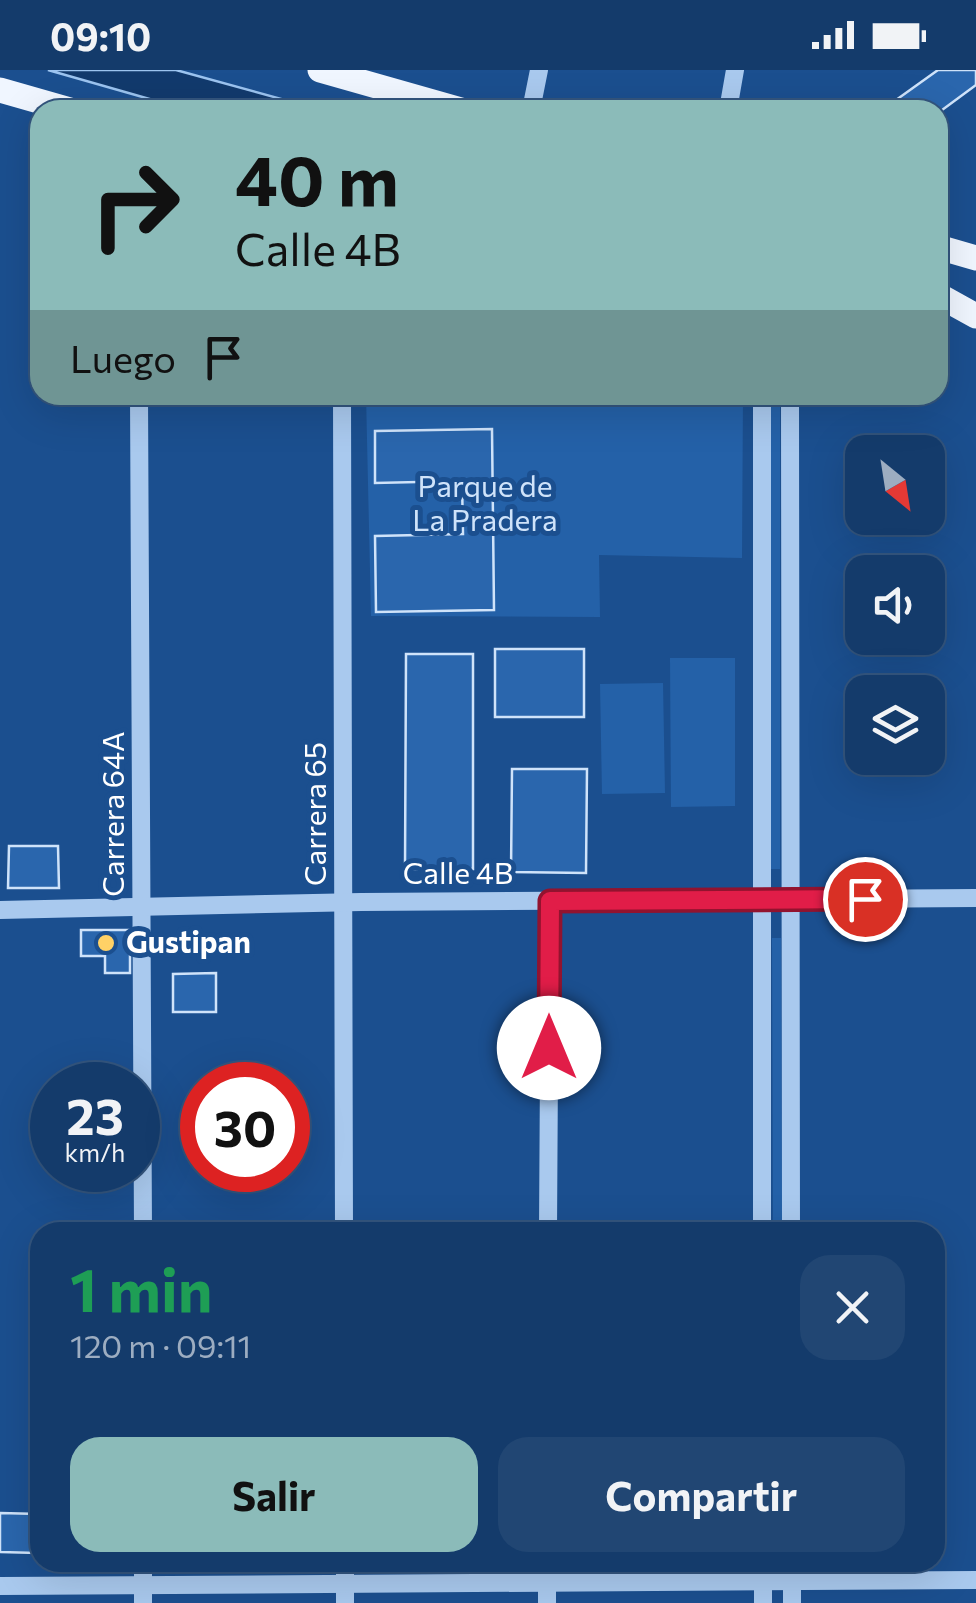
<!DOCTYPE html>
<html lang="es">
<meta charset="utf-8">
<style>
body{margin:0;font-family:Commissioner,sans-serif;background:#214673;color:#f1f3f6;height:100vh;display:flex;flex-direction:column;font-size:38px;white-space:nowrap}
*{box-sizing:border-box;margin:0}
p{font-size:32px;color:#9dadc1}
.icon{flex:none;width:55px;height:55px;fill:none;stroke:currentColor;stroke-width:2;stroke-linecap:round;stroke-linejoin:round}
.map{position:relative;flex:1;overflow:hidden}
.side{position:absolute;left:30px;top:1152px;width:915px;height:350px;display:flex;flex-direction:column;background:#143b6b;border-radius:30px;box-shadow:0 10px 40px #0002,0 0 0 2px #33557e}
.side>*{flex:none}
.hud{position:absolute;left:30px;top:30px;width:918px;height:305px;border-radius:30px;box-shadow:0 10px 40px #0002,0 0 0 2px #33557e;background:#8bbbb9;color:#111;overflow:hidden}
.needle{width:65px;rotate:150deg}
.tools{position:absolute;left:845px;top:365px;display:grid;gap:20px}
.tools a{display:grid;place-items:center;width:100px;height:100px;border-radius:20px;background:#143b6b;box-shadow:0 10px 40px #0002,0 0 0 2px #33557e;font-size:50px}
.speed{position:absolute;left:30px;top:992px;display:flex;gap:20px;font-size:50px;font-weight:700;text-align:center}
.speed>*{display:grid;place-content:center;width:130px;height:130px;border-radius:50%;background:#143b6b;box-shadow:0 10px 40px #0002,0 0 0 2px #33557e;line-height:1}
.speed small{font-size:25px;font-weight:400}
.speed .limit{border:15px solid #d22;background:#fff;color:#111}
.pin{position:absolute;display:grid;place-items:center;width:85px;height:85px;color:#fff;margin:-42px;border:5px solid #fff;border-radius:50%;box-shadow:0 2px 10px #0007}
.me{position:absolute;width:110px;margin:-55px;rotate:0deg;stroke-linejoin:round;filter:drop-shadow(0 0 8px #0008)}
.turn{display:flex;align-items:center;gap:35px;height:210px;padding:0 40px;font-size:45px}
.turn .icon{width:130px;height:130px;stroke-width:2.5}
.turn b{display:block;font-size:70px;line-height:85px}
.then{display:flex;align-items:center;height:95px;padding:0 40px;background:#0003;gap:20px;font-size:38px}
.round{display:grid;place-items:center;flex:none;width:105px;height:105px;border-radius:30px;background:#214673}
.headline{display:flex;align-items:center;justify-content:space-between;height:170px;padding:0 40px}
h1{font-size:60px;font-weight:700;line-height:75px;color:#1e9e55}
.primary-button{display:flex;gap:20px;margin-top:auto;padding:20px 40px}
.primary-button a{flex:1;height:115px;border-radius:30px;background:#8bbbb9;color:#111;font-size:40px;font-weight:700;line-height:115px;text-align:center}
.primary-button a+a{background:#214673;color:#f1f3f6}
.status{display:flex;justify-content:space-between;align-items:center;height:70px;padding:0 50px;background:#143b6b;direction:ltr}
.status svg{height:28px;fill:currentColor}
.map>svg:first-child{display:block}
.green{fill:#2461a8}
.water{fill:#123a6d;stroke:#9cc4f0;stroke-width:2.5}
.building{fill:#2a66ad;stroke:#cfe3fa;stroke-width:2.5}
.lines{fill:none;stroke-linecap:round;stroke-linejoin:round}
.minor{stroke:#a9c9ee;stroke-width:18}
.major{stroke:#f0f6ff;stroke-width:25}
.route-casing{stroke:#92132f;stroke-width:25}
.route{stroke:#e11d48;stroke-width:18}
.poi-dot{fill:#ffd166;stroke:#1b4f8f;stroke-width:4}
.labels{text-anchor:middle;stroke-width:10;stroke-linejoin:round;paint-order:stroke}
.park-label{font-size:30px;fill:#cfe3fa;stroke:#1b4f8f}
.street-label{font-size:30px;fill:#fff;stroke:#1b4f8f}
.poi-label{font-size:30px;font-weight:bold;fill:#fff;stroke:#1b4f8f;text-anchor:start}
</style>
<div class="status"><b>09:10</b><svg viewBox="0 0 49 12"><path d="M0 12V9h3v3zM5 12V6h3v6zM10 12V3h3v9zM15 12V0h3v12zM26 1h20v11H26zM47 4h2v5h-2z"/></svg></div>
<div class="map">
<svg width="976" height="1533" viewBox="0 0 976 1533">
<rect width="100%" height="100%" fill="#1b4f8f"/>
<g class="green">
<polygon points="366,325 743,325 742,488 599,485 600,547 371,546"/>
<polygon points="770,325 780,325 780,799 771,799"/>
<polygon points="670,588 735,588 735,736 671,737"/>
<polygon points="663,613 665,723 602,724 600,614"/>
<polygon points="772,868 781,868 782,1162 773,1162"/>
</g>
<polygon class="water" points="48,0 176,0 321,40 188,40"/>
<g class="building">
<polygon points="938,0 976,0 976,15 938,43 903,40 896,30"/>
<polygon points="492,359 494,540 376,542 375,466 463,464 462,411 375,413 375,361"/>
<rect x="495" y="579" width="89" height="68"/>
<polygon points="406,584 473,584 473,799 405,799"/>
<polygon points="512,699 587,699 586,803 511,802"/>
<polygon points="9,776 58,776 59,818 8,818"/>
<polygon points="81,860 130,860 130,903 105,903 105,886 81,886"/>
<polygon points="216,903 216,942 173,942 173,904"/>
<polygon points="0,1443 39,1444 37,1483 0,1482"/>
<polygon points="377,1492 461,1492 461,1499 377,1500"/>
</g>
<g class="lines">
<g class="minor">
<polyline points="531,40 539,0"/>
<polyline points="728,40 735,0"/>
<polyline points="139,325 143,1162"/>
<polyline points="342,325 344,1162"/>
<polyline points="762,325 762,1162"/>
<polyline points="790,325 791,1162"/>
<polyline points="0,840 361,832 976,828"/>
<polyline points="548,1162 550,831"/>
<polyline points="345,1492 345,1533"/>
<polyline points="547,1492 547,1533"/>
<polyline points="763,1492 763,1533"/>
<polyline points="792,1492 792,1533"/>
<polyline points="0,1516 976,1510"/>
<polyline points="143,1533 143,1492"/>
</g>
<g class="major">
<polyline points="320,0 461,40"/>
<polyline points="0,20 70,40"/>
<polyline points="938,177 976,188"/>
<polyline points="938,225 976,246"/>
</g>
</g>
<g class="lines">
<g class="route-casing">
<polyline id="route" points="549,978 550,831 865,829"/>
</g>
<use href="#route" class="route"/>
</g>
<circle class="poi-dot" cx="106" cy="873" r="10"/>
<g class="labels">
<g class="park-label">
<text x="485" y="427">Parque de<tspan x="485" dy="34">La Pradera</tspan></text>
</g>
<g class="street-label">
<text transform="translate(114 744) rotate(-90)" y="10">Carrera 64A</text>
<text transform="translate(316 744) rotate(-90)" y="10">Carrera 65</text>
<text x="458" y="814">Calle 4B</text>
</g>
<g class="poi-label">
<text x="126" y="883">Gustipan</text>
</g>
</g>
</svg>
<div class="tools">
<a><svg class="needle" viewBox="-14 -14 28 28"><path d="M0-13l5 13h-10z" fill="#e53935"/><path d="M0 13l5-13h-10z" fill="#9dadc1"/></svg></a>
<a><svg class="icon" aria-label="sound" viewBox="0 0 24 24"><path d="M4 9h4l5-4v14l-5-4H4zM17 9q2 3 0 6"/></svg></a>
<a><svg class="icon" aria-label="layers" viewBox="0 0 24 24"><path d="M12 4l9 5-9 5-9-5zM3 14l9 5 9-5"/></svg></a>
</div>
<div class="speed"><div>23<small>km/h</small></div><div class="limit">30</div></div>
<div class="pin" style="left:865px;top:829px;background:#d93025"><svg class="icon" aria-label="arrive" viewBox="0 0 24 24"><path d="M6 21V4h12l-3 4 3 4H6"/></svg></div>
<svg class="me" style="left:549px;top:978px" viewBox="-20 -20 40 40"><circle r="19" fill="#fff"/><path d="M0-13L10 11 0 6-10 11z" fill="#e11d48"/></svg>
<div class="hud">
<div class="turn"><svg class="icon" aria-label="right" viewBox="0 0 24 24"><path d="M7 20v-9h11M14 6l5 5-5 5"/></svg><div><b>40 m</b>Calle 4B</div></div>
<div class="then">Luego<svg class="icon" aria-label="arrive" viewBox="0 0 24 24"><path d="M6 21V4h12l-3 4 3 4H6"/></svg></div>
</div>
<section class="side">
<div class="headline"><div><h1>1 min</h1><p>120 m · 09:11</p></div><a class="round"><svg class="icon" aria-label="close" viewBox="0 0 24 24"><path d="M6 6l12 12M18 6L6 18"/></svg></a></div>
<div class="primary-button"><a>Salir</a><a>Compartir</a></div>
</section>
</div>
